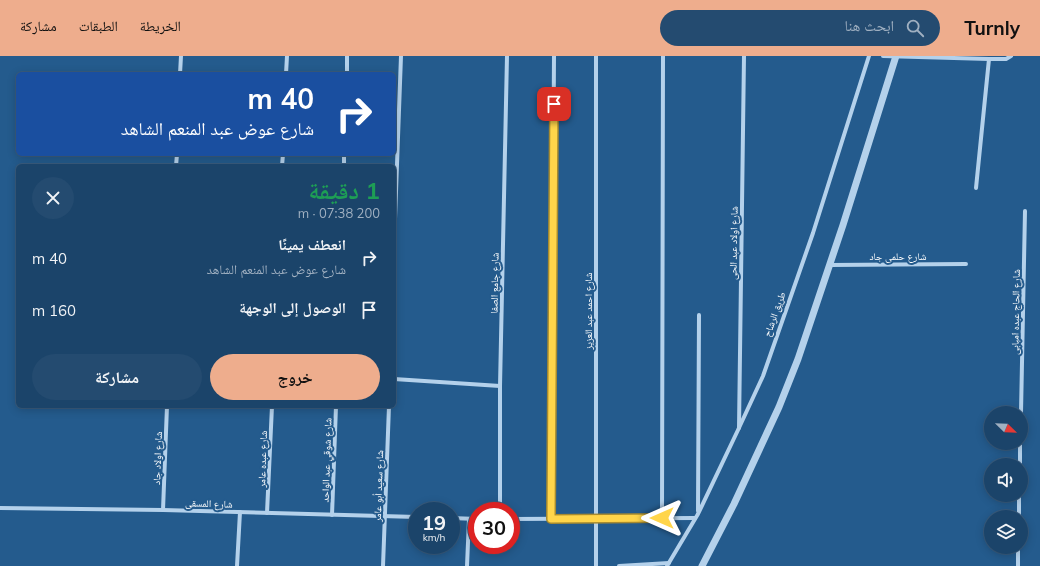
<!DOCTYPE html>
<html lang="ar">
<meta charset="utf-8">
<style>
body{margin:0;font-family:Mulish,"Noto Naskh Arabic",sans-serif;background:#244b70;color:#f1f3f6;direction:rtl;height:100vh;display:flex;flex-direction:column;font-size:15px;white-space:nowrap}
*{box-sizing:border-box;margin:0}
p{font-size:13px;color:#a0b0c1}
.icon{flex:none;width:22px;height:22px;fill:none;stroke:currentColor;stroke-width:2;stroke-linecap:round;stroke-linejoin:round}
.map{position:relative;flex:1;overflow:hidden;direction:ltr}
.panel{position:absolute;left:16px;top:108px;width:380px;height:244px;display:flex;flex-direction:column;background:#1b446a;border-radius:6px;box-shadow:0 2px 10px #0003,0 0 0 1px #395c7e;direction:rtl}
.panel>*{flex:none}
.guide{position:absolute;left:16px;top:16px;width:380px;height:84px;border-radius:6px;box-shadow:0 2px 10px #0003,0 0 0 1px #395c7e;direction:rtl;background:#1a4fa0;color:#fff;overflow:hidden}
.needle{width:26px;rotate:113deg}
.controls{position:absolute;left:984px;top:350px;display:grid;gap:8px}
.controls a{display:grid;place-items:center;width:44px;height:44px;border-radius:50%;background:#1b446a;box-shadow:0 2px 10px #0003,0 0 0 1px #395c7e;font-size:20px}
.speed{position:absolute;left:408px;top:446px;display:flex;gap:8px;font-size:20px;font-weight:700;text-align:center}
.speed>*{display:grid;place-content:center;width:52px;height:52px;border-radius:50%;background:#1b446a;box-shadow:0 2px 10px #0003,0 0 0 1px #395c7e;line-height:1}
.speed small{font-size:10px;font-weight:400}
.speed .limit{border:6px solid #d22;background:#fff;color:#111}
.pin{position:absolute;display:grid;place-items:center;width:34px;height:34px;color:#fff;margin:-17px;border-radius:8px;box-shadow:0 2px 6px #0006}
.me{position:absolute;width:44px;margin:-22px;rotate:270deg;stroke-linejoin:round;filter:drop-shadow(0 0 3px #0008)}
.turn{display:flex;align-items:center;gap:14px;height:84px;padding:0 16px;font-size:18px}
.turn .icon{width:52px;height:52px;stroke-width:2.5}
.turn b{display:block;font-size:28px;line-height:34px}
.round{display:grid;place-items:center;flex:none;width:42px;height:42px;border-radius:21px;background:#244b70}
.head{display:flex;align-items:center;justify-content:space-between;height:68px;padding:0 16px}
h1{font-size:24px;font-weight:700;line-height:30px;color:#1e9e55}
.cta{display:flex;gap:8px;margin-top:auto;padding:8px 16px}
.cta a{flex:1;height:46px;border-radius:24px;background:#eead8d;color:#111;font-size:16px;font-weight:700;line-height:46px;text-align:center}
.cta a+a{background:#244b70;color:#f1f3f6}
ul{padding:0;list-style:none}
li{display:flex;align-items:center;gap:12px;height:52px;padding:0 16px}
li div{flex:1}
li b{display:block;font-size:15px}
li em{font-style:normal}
header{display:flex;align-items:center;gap:24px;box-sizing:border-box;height:56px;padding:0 20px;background:#eead8d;color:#111}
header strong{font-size:19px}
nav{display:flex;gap:22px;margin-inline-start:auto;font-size:14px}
.search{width:280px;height:36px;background:#244b70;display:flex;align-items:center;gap:10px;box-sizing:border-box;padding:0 14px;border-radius:22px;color:#a0b0c1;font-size:15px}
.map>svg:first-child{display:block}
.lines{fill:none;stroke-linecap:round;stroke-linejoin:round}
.minor{stroke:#b4d1eb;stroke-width:4}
.tertiary{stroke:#b4d1eb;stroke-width:7}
.route-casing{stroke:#a68a30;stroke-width:10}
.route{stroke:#ffd54a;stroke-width:7}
.labels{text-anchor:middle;stroke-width:4;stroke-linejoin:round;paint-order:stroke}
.street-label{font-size:10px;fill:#fff;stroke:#245b8d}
</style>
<header>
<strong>Turnly</strong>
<div class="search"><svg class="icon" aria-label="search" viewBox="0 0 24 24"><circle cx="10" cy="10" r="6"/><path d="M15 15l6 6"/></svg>ابحث هنا</div>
<nav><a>الخريطة</a><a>الطبقات</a><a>مشاركة</a></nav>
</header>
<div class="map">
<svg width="1040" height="510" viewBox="0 0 1040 510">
<rect width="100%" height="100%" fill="#245b8d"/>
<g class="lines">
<g class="minor">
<polyline points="596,0 596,510"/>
<polyline points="883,0 989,3 1006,3 1011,0"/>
<polyline points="180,18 181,0"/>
<polyline points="286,18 287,0"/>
<polyline points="347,18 347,0"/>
<polyline points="176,110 177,98"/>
<polyline points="282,110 283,98"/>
<polyline points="344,110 344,98"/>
<polyline points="976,132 989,3"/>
<polyline points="394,190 401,0"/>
<polyline points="830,209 966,208"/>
<polyline points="394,323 500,330"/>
<polyline points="1021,357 1025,155"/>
<polyline points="739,372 744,0"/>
<polyline points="1020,409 1020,387"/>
<polyline points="0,452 163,454 417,461"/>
<polyline points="163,454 167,350"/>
<polyline points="500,455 500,330 507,0"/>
<polyline points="698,455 699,259"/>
<polyline points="267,457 272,350"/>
<polyline points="332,459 336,350"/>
<polyline points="1019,461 1019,439"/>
<polyline points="451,462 477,463"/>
<polyline points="662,462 663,0"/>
<polyline points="511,463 695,462"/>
<polyline points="551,463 554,0"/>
<polyline points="237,510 240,456"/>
<polyline points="383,510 389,350"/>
<polyline points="467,510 469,463"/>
<polyline points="619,510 669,507"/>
<polyline points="667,510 698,458 738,374 763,320 813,177 869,0"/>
<polyline points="1018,510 1018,491"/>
</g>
<polyline class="tertiary" points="702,510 734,448 779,351 798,303 843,169 896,0"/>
</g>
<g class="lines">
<g class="route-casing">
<polyline id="route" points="554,48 551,463 662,462"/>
</g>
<use href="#route" class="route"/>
</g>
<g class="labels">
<g class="street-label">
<text transform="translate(733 187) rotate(-89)" y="4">شارع اولاد عبد الحى</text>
<text x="898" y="204">شارع حلمى جاد</text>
<text transform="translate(494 227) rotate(-89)" y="4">شارع جامع الصفا</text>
<text transform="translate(588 255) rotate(-90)" y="4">شارع احمد عبد العزيز</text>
<text transform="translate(1015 256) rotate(-89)" y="4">شارع الحاج عبده امبابى</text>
<text transform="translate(774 258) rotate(-70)" y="4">طريق الرشاح</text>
<text transform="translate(157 402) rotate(-88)" y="4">شارع اولاد جاد</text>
<text transform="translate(262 403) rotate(-88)" y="4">شارع عبده عامر</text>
<text transform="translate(326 404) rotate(-88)" y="4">شارع شوقي عبد الواحد</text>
<text transform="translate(378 430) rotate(-88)" y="4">شارع سعيد أبو عامر</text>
<text transform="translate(209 447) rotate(2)" y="4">شارع المسقى</text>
</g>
</g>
</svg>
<div class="controls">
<a><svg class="needle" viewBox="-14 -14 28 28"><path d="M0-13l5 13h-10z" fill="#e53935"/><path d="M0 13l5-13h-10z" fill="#a0b0c1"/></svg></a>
<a><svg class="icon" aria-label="sound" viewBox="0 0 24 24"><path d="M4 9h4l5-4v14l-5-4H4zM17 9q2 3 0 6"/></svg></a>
<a><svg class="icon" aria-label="layers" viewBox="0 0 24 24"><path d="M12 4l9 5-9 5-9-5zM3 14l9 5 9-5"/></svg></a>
</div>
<div class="speed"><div>19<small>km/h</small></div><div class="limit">30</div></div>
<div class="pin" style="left:554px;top:48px;background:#d93025"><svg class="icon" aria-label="arrive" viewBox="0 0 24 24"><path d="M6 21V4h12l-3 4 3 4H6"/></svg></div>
<svg class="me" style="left:662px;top:462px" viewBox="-20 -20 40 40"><path d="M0-17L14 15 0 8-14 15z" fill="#ffd54a" stroke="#fff" stroke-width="4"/></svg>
<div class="guide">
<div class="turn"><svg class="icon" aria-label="right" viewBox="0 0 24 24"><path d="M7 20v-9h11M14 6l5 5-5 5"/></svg><div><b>40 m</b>شارع عوض عبد المنعم الشاهد</div></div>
</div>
<section class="panel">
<div class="head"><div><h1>1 دقيقة</h1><p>200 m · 07:38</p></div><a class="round"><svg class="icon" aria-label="close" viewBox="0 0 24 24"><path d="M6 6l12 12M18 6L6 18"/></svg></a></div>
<ul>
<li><svg class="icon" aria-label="right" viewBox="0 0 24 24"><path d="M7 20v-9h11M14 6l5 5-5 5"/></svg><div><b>انعطف يمينًا</b><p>شارع عوض عبد المنعم الشاهد</p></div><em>40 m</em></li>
<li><svg class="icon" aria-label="arrive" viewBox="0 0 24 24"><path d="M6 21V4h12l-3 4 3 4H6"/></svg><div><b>الوصول إلى الوجهة</b></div><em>160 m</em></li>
</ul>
<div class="cta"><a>خروج</a><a>مشاركة</a></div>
</section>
</div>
